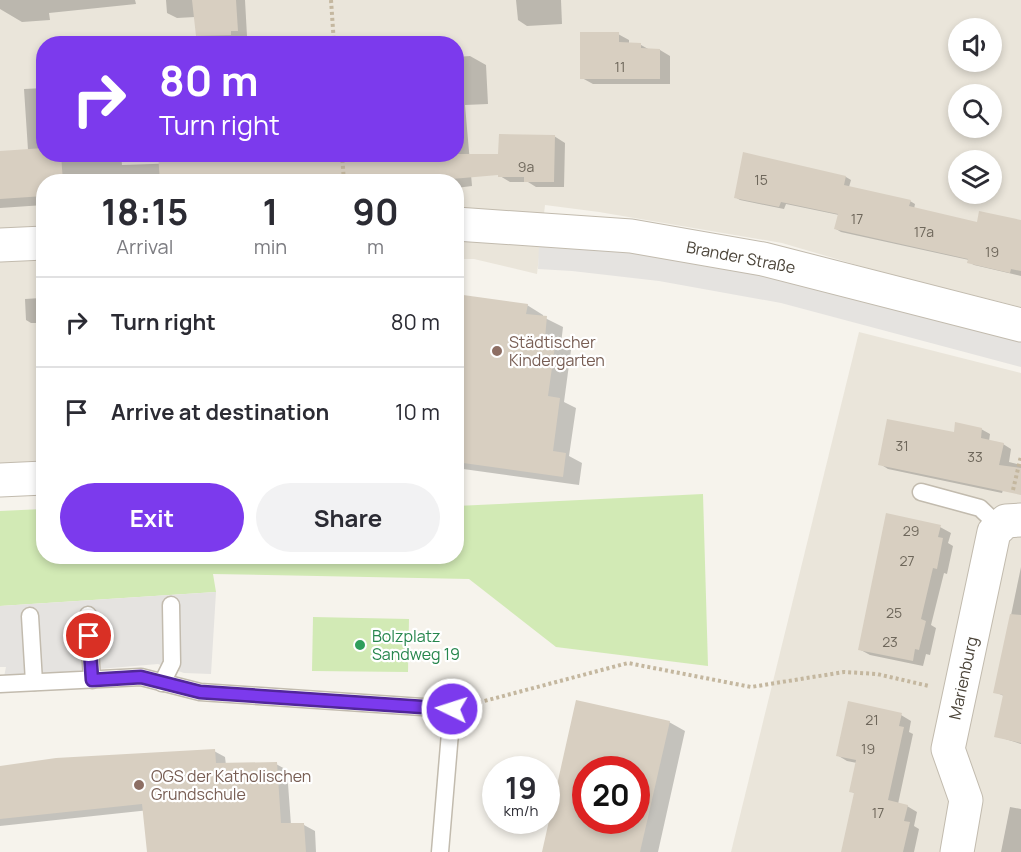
<!DOCTYPE html>
<meta charset="utf-8">
<style>
body{margin:0;font-family:Manrope,sans-serif;background:#f2f2f3;color:#2b2b33;height:100vh;display:flex;flex-direction:column;font-size:22px;white-space:nowrap}
*{box-sizing:border-box;margin:0}
p{font-size:20px;color:#7c7c81}
.icon{flex:none;width:33px;height:33px;fill:none;stroke:currentColor;stroke-width:2;stroke-linecap:round;stroke-linejoin:round}
.map{position:relative;flex:1;overflow:hidden}
.drawer{position:absolute;left:36px;top:174px;width:428px;height:390px;display:flex;flex-direction:column;background:#fff;border-radius:24px;box-shadow:0 3px 9px #0003}
.drawer>*{flex:none}
.guide{position:absolute;left:36px;top:36px;width:428px;height:126px;border-radius:24px;box-shadow:0 3px 9px #0003;background:#7c3aed;color:#fff;overflow:hidden}
.buttons{position:absolute;left:948px;top:18px;display:grid;gap:12px}
.buttons a{display:grid;place-items:center;width:54px;height:54px;border-radius:50%;background:#fff;box-shadow:0 3px 9px #0003;font-size:30px}
.speed{position:absolute;left:482px;top:756px;display:flex;gap:12px;font-size:30px;font-weight:700;text-align:center}
.speed>*{display:grid;place-content:center;width:78px;height:78px;border-radius:50%;background:#fff;box-shadow:0 3px 9px #0003;line-height:1}
.speed small{font-size:15px;font-weight:400}
.speed .limit{border:9px solid #d22;background:#fff;color:#111}
.pin{position:absolute;display:grid;place-items:center;width:51px;height:51px;color:#fff;margin:-26px;border:3px solid #fff;border-radius:50%;box-shadow:0 2px 6px #0007}
.me{position:absolute;width:66px;margin:-33px;rotate:274deg;stroke-linejoin:round;filter:drop-shadow(0 0 4px #0008)}
.turn{display:flex;align-items:center;gap:21px;height:126px;padding:0 24px;font-size:27px}
.turn .icon{width:78px;height:78px;stroke-width:2.5}
.turn b{display:block;font-size:42px;line-height:51px}
.eta{display:flex;justify-content:space-evenly;align-items:center;height:102px;text-align:center}
.eta b{font-size:36px;font-weight:700;line-height:42px}
.primary-button{display:flex;gap:12px;margin-top:auto;padding:12px 24px}
.primary-button a{flex:1;height:69px;border-radius:36px;background:#7c3aed;color:#fff;font-size:24px;font-weight:700;line-height:69px;text-align:center}
.primary-button a+a{background:#f2f2f3;color:#2b2b33}
ul{padding:0;list-style:none}
li{display:flex;align-items:center;gap:18px;height:90px;padding:0 24px;border-top:2px solid #e1e1e2}
li div{flex:1}
li b{display:block;font-size:22px}
li em{font-style:normal}
.map>svg:first-child{display:block}
.residential{fill:#eae5da;fill-rule:evenodd}
.green{fill:#d2eab5}
.parking{fill:#e5e3e0}
.shadow{fill:#0003;fill-rule:evenodd}
.building{fill:#d8cfc1;fill-rule:evenodd}
.lines{fill:none;stroke-linecap:round;stroke-linejoin:round}
.lane-casing{stroke:#c2bbae;stroke-width:19}
.street-casing{stroke:#c2bbae;stroke-width:35}
.path{stroke:#c4b79f;stroke-width:4;stroke-dasharray:3 3;stroke-linecap:butt}
.lane{stroke:#fff;stroke-width:16}
.street{stroke:#fff;stroke-width:33}
.route-casing{stroke:#51269a;stroke-width:15}
.route{stroke:#7c3aed;stroke-width:10}
.education-dot{fill:#8d6e63;stroke:#fff;stroke-width:2}
.leisure-dot{fill:#2e9e5b;stroke:#fff;stroke-width:2}
.labels{text-anchor:middle;stroke-width:4.5;stroke-linejoin:round;paint-order:stroke}
.number-label{font-size:14px;fill:#6e675b}
.street-label{font-size:16px;fill:#4b4439;stroke:#fff}
.education-label{font-size:16px;fill:#785e54;stroke:#fff;text-anchor:start}
.leisure-label{font-size:16px;fill:#27864d;stroke:#fff;text-anchor:start}
</style>
<div class="map">
<svg width="1021" height="852" viewBox="0 0 1021 852">
<rect width="100%" height="100%" fill="#f6f3ec"/>
<g class="residential">
<path d="M0 0H1021V307L884 273 782 243 599 212 545 205 537 274 474 259H456V182H44L43 495H0ZM958 28H992V62H958ZM44 44H456V154H44ZM958 94H992V128H958ZM958 160H992V194H958Z"/>
<polygon points="859,332 1021,373 1021,852 731,852"/>
</g>
<g class="green">
<polygon points="703,494 708,666 556,647 469,579 213,574 216,592 0,606 0,511 43,509 44,556 456,556 456,506"/>
<polygon points="313,617 409,619 408,672 312,671"/>
</g>
<g class="parking">
<polygon points="539,245 626,251 752,273 1021,341 1021,367 781,303 659,281 572,271 538,269"/>
<polygon points="216,592 211,674 184,673 158,664 4,677 6,667 0,667 0,606"/>
</g>
<g class="shadow">
<polygon points="0,0 135,0 136,4 49,13 50,20 22,22 0,9"/>
<polygon points="166,0 245,0 247,36 240,36 240,39 207,41 197,35 195,17 177,18 167,13"/>
<polygon points="516,0 561,0 562,24 527,26 518,20"/>
<polygon points="618,34 629,40 629,44 641,45 650,50 660,50 670,56 670,84 593,84 582,78"/>
<polygon points="470,56 486,65 488,104 465,105 472,186 456,188 456,182 44,182 44,205 0,208 0,152 28,150 24,89 44,88 44,154 121,154 122,165 456,154 456,57"/>
<polygon points="554,136 565,143 564,187 536,187 528,182 510,182 500,176"/>
<polygon points="744,154 846,177 851,180 849,187 910,201 915,204 914,209 978,223 1021,222 1021,276 974,265 969,262 969,260 841,232 836,229 839,215 786,204 784,209 740,200 735,197"/>
<polygon points="44,268 44,382 42,323 31,323 26,320 25,299 41,298 40,269"/>
<polygon points="456,296 527,305 543,315 543,317 563,327 561,344 571,350 564,402 576,408 569,456 582,463 579,485 456,468"/>
<polygon points="981,429 990,434 989,441 1003,444 1011,449 1009,462 1021,465 1021,493 1003,490 1002,493 888,469 880,464 955,434"/>
<polygon points="940,527 951,533 948,543 953,546 947,574 944,573 931,625 936,628 930,655 926,654 923,666 870,655 859,649"/>
<polygon points="1021,567 1021,744 996,736 1004,696 995,692"/>
<path d="M578 702 669 722 685 731 658 852H543ZM585 770H636V820H585Z"/>
<polygon points="901,715 911,721 909,732 913,734 898,804 907,806 917,812 914,826 919,829 914,852 843,852 855,794 851,791 857,763 847,761 837,755"/>
<polygon points="214,751 225,757 226,765 276,764 287,770 291,825 304,825 315,831 316,852 148,852 159,809 0,826 0,768"/>
<polygon points="1010,807 1021,809 1021,852 1001,852"/>
</g>
<g class="building">
<polygon points="192,0 236,0 238,31 231,31 231,35 196,36"/>
<polygon points="580,32 619,32 619,42 641,43 641,48 660,49 660,79 580,79"/>
<polygon points="499,134 555,135 554,182 524,182 524,177 498,177 498,175 417,182 160,182 158,154 498,154"/>
<polygon points="44,148 44,154 61,154 63,182 44,182 44,196 0,199 0,151"/>
<polygon points="743,152 846,176 844,185 911,200 909,206 977,222 979,211 1021,220 1021,271 1011,269 1010,273 967,263 968,259 834,229 838,214 781,202 779,207 734,198"/>
<polygon points="456,294 528,304 526,314 547,316 545,338 556,339 548,396 560,398 553,451 566,453 563,477 456,462"/>
<polygon points="887,419 954,432 955,422 982,428 981,438 1004,443 999,465 1021,468 1021,495 878,465"/>
<polygon points="886,513 941,525 938,537 943,538 937,569 933,568 921,619 926,621 919,650 915,649 913,661 858,650"/>
<polygon points="1010,614 1021,615 1021,743 994,737 1003,695 993,693"/>
<path d="M576 700 670 721 640 852H542ZM585 770H636V820H585Z"/>
<polygon points="848,701 902,713 899,726 904,727 888,800 908,805 904,821 910,822 903,852 841,852 854,793 849,792 856,760 836,756"/>
<polygon points="215,749 216,763 277,762 281,823 304,823 306,852 147,852 142,804 0,819 0,766 56,758"/>
</g>
<g class="lines">
<g class="lane-casing">
<g id="lane">
<polyline points="921,492 980,508 1000,527"/>
<polyline points="88,615 92,680"/>
<polyline points="30,616 34,682"/>
<polyline points="162,683 172,663 171,605"/>
<polyline points="0,684 141,677 200,692 452,709 440,852"/>
</g>
</g>
<g class="street-casing">
<g id="street">
<polyline points="456,224 631,236 763,259 1021,325"/>
<polyline points="0,245 44,243"/>
<polyline points="0,480 44,478"/>
<polyline points="957,852 966,800 948,749 994,532 1006,521 1021,520"/>
</g>
</g>
<g class="path">
<polyline points="331,0 334,44"/>
<polyline points="342,154 344,182"/>
<polyline points="1013,490 1021,456"/>
<polyline points="473,704 628,663 751,687 844,672 877,674 929,686"/>
</g>
<use href="#lane" class="lane"/>
<use href="#street" class="street"/>
</g>
<g class="lines">
<g class="route-casing">
<polyline id="route" points="89,636 92,680 141,677 200,692 452,709"/>
</g>
<use href="#route" class="route"/>
</g>
<g class="education-dot">
<circle cx="497" cy="351" r="6"/>
<circle cx="139" cy="785" r="6"/>
</g>
<circle class="leisure-dot" cx="360" cy="645" r="6"/>
<g class="labels">
<g class="number-label">
<text x="620" y="72">11</text>
<text x="526" y="172">9a</text>
<text x="761" y="185">15</text>
<text x="857" y="224">17</text>
<text x="924" y="237">17a</text>
<text x="992" y="257">19</text>
<text x="902" y="451">31</text>
<text x="975" y="462">33</text>
<text x="911" y="536">29</text>
<text x="907" y="566">27</text>
<text x="894" y="618">25</text>
<text x="890" y="647">23</text>
<text x="872" y="725">21</text>
<text x="868" y="754">19</text>
<text x="878" y="818">17</text>
</g>
<g class="street-label">
<text transform="translate(741 257) rotate(11)" y="6">Brander Straße</text>
<text transform="translate(963 678) rotate(-78)" y="6">Marienburg</text>
</g>
<g class="education-label">
<text x="509" y="348">Städtischer<tspan x="509" dy="18">Kindergarten</tspan></text>
<text x="151" y="782">OGS der Katholischen<tspan x="151" dy="18">Grundschule</tspan></text>
</g>
<g class="leisure-label">
<text x="372" y="642">Bolzplatz<tspan x="372" dy="18">Sandweg 19</tspan></text>
</g>
</g>
</svg>
<div class="buttons">
<a><svg class="icon" aria-label="sound" viewBox="0 0 24 24"><path d="M4 9h4l5-4v14l-5-4H4zM17 9q2 3 0 6"/></svg></a>
<a><svg class="icon" aria-label="search" viewBox="0 0 24 24"><circle cx="10" cy="10" r="6"/><path d="M15 15l6 6"/></svg></a>
<a><svg class="icon" aria-label="layers" viewBox="0 0 24 24"><path d="M12 4l9 5-9 5-9-5zM3 14l9 5 9-5"/></svg></a>
</div>
<div class="speed"><div>19<small>km/h</small></div><div class="limit">20</div></div>
<div class="pin" style="left:89px;top:636px;background:#d93025"><svg class="icon" aria-label="arrive" viewBox="0 0 24 24"><path d="M6 21V4h12l-3 4 3 4H6"/></svg></div>
<svg class="me" style="left:452px;top:709px" viewBox="-20 -20 40 40"><circle r="17" fill="#7c3aed" stroke="#fff" stroke-width="3"/><path d="M0-11L8 9 0 5-8 9z" fill="#fff"/></svg>
<div class="guide">
<div class="turn"><svg class="icon" aria-label="right" viewBox="0 0 24 24"><path d="M7 20v-9h11M14 6l5 5-5 5"/></svg><div><b>80 m</b>Turn right</div></div>
</div>
<section class="drawer">
<div class="eta">
<div><b>18:15</b><p>Arrival</p></div>
<div><b>1</b><p>min</p></div>
<div><b>90</b><p>m</p></div>
</div>
<ul>
<li><svg class="icon" aria-label="right" viewBox="0 0 24 24"><path d="M7 20v-9h11M14 6l5 5-5 5"/></svg><div><b>Turn right</b></div><em>80 m</em></li>
<li><svg class="icon" aria-label="arrive" viewBox="0 0 24 24"><path d="M6 21V4h12l-3 4 3 4H6"/></svg><div><b>Arrive at destination</b></div><em>10 m</em></li>
</ul>
<div class="primary-button"><a>Exit</a><a>Share</a></div>
</section>
</div>
